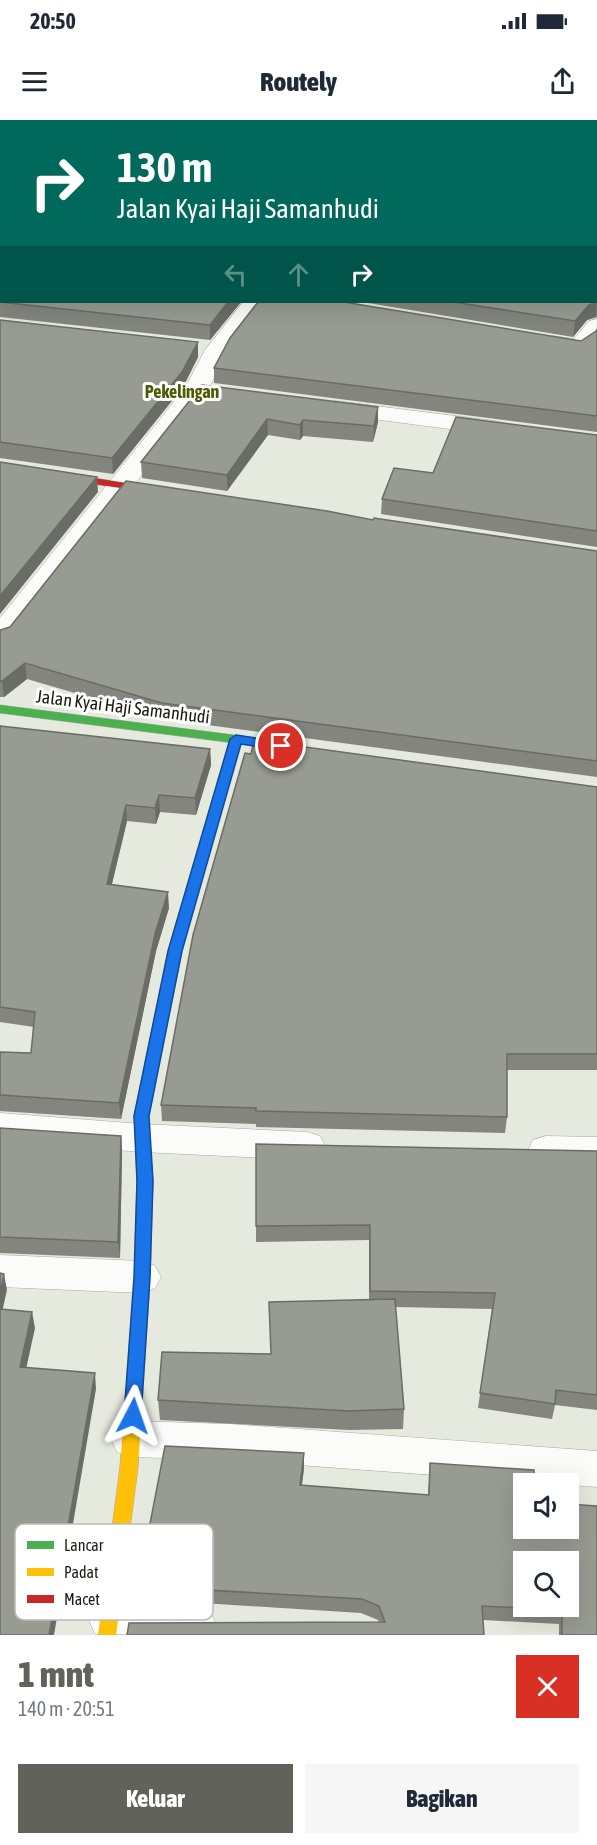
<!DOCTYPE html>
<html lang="id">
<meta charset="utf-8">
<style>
body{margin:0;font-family:"Asap Condensed",sans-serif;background:#f6f6f7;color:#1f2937;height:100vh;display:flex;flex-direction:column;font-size:22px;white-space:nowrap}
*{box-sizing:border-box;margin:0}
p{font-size:20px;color:#747a83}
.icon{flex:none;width:33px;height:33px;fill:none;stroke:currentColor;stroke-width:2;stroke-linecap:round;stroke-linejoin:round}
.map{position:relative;height:1515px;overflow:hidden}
.side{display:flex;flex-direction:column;background:#fff;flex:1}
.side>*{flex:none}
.top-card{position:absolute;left:0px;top:0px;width:597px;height:183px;box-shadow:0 6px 24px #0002;background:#00695c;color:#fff;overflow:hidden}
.tools{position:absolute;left:513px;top:1353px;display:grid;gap:12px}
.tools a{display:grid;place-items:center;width:66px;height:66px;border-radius:0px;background:#fff;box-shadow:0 6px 24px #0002;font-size:30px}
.pin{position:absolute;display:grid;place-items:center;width:51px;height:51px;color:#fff;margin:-26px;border:3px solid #fff;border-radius:50%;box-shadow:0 2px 6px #0007}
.me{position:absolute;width:66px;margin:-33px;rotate:4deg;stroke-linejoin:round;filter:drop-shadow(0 0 4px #0008)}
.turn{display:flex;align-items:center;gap:21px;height:126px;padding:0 18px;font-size:27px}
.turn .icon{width:78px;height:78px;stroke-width:2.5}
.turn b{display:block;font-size:42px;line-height:51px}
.lanes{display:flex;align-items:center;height:57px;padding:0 18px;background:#0003;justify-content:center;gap:30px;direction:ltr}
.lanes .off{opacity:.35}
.round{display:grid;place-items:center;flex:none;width:63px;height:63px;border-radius:0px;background:#f6f6f7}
.headline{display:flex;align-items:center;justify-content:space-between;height:102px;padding:0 18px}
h1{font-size:36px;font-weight:800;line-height:45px;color:#61635a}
.action{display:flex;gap:12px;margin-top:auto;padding:12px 18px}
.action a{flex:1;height:69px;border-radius:0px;background:#61635a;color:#fff;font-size:24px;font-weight:800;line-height:69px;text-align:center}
.action a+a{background:#f6f6f7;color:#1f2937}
.status{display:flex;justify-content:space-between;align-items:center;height:42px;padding:0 30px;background:#fff;direction:ltr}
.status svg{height:16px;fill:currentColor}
header{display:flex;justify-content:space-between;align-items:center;height:78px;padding:0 18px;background:#fff;font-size:27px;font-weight:800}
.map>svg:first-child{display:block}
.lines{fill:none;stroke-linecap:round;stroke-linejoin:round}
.street-casing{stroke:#a7a9a0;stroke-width:1}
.fast-casing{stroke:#a7a9a0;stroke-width:1}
.slow-casing{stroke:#a7a9a0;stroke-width:1}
.jam-casing{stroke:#a7a9a0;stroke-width:1}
.street{fill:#fbfcfa;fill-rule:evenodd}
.fast{fill:#4caf50;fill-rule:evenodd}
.slow{fill:#ffc107;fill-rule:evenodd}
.jam{fill:#c62828;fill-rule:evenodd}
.wall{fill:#83857e}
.shaded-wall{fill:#6a6c66}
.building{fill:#989b92;stroke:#6a6c66;stroke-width:1.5;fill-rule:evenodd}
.route{fill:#1a73e8;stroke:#114b97;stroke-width:1.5}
.labels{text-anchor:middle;stroke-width:6;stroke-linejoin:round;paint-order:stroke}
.far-quarter-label{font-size:18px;font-weight:bold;fill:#4f5903;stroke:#fff}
.street-label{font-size:18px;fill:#1a1b13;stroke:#fff}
.key{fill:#fff;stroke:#babbb8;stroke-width:1.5}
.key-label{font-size:16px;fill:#1a1b13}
</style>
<div class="status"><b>20:50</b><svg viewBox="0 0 49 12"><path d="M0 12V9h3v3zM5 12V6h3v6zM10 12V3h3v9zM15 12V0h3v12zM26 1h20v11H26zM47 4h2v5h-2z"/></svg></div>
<header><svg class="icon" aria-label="menu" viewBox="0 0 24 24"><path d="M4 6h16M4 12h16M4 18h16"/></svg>Routely<svg class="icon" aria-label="share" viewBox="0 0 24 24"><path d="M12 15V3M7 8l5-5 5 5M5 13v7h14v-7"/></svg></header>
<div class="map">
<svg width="597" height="1515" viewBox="0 0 597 1515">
<rect width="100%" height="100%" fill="#e6e9dd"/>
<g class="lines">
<g class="street-casing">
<g id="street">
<polygon points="243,182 267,182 228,232 205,275 10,522 0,525 0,498 185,268 205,230"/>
<path d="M597 199C597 242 580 237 545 228L541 223 545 218 553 216 574 219 589 201Z"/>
<polygon points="336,281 495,301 504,303 507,308 504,313 495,315 327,293 324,288 327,283"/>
<polygon points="0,993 142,1004 307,1012 320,1016 325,1026 320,1036 307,1040 142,1032 0,1021"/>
<polygon points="546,1016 597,1017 597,1045 546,1044 533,1040 528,1030 533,1020"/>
<polygon points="0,1135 142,1141 155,1146 161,1157 155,1168 142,1173 0,1167"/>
<polygon points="131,1301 230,1304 597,1331 597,1367 230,1340 131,1337 117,1332 111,1319 117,1306"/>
<polygon points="110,1480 195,1485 210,1491 216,1505 212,1515 95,1514 89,1500 95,1486"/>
</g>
</g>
<g class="fast-casing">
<g id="fast">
<polygon points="0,585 257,618 263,622 257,626 0,593"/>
<polygon points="168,861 173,862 175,866 148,996 153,1061 150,1162 148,1167 142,1169 136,1167 134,1162 137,1061 134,996 161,866 163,862"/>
</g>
</g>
<g class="slow-casing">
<g id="slow">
<polygon points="236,615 242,619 182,831 175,866 173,870 163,870 161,866 168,831 230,619"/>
<polygon points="142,1155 148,1157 150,1162 138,1347 116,1515 98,1515 120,1347 134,1162 136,1157"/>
</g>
</g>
<g class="jam-casing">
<polygon id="jam" points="0,344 167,369 173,372 167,375 0,350"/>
</g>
<use href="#street" class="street"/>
<use href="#fast" class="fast"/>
<use href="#slow" class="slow"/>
<use href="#jam" class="jam"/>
</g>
<g class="wall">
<polygon points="0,0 597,0 597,122 596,122 596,123 597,124 597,197 587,200 573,217 362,182 596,182 596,2 2,2 2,4 0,3"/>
<polygon points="0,4 2,4 2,132 0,131"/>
<polygon points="0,133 2,182 241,182 210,220 0,197"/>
<polygon points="0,200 198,237 183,267 113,354 0,338"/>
<polygon points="597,209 597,312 214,263 214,248 581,221 596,211"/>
<polygon points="202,265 378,302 373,322 303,316 300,320 268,315 227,371 142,358 141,342"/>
<polygon points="597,315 597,427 381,394 382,379 433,353"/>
<polygon points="373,400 597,431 597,657 163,599 27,559 4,577 0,577 0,510"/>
<polygon points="0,606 210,629 211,645 196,695 160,692 156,704 127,701 112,764 169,788 156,831 121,999 0,991 0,932 31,933 34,907 0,902"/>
<polygon points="597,667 597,950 507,950 507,997 505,1013 256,1007 256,1004 162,1001 161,985"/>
<polygon points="0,1008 121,1016 122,1032 120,1138 0,1133"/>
<polygon points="256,1024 597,1031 597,1290 555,1285 552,1299 478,1288 492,1189 395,1187 404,1289 403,1309 349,1310 160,1300 158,1280 270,1234 369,1180 369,1120 256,1122"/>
<polygon points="430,1343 524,1364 597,1515 559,1515 559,1504 483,1500 379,1502 378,1500 361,1493 139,1479 137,1466 148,1414 304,1348 302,1365 428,1375"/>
</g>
<g class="shaded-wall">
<polygon points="228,182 241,182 210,220 210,205"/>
<polygon points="597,182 596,197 587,200 573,217 575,201 589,185"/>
<polygon points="198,222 198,237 183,267 113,354 112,338"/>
<polygon points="378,287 378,302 373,322 374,306"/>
<polygon points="267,299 268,315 227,371 227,355"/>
<polygon points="303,300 303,316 300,320 300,305"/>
<polygon points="97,357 98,372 0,494 0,476"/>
<polygon points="25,543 27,559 4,577 2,561"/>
<polygon points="210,629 211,645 196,695 195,678"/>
<polygon points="159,675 160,692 156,704 155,688"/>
<polygon points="126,685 127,701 108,780 107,764"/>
<polygon points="168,772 169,788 156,831 121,999 119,983 155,814"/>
<polygon points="121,1016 122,1032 120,1138 118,1122"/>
<polygon points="4,1154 7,1170 0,1201 0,1173"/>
<polygon points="32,1192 35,1208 23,1263 20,1247"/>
<polygon points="95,1253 96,1269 54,1515 49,1515"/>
<polygon points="304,1333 304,1348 300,1379 300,1365"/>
</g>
<g class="building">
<polygon points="2,0 597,0 597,111 596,122 596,2 2,2"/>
<rect x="0" y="4" width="2" height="65"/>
<polygon points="2,74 2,118 0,117 0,80"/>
<polygon points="596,123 597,124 597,182 589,185 575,201 453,182 596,182"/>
<polygon points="0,133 2,134 2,182 228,182 210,205 0,182"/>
<polygon points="258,182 344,182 581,221 596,211 597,209 597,296 214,248 230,218"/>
<polygon points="0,200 198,222 182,252 112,338 0,322"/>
<polygon points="202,265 378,287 374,306 303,300 300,305 267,299 227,355 141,342"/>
<polygon points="456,297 597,315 597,411 382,379 394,348 433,353"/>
<polygon points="0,342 97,357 0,476"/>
<polygon points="126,361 327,391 373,400 374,398 597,431 597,641 162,583 25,543 2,561 0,561 0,510 10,507"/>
<polygon points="0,606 210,629 195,678 159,675 155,688 126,685 107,764 168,772 155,814 119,983 0,975 0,932 31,933 35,892 0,887"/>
<polygon points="254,620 597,667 597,934 507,934 507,997 256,991 256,988 161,985 193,815 245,633 251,634"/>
<polygon points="0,1008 121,1016 118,1122 0,1117"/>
<polygon points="256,1024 597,1031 597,1275 556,1270 555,1284 480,1273 495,1173 370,1171 370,1105 256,1106"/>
<polygon points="0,1153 4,1154 0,1173"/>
<polygon points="395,1179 404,1289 349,1291 158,1280 162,1232 271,1234 269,1182"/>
<polygon points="0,1189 32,1192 20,1247 95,1253 49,1515 0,1515"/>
<path d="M165 1326 304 1333 300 1365 429 1375 430 1343 534 1350V1364H524V1408H568V1384L597 1386V1515H562V1490L482 1486 484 1515H127L129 1503 385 1502 379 1486 362 1479 137 1466 141 1414H148ZM524 1442H568V1486H524Z"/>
</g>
<polygon class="route" points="236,615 281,622 288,626 281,630 241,624 182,831 149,996 153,1061 150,1157 141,1296 139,1301 133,1303 127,1301 124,1296 134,1157 137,1061 134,996 168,831 230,619"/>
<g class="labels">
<g class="far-quarter-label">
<text x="182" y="278">Pekelingan</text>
</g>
<g class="street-label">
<text transform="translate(123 587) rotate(7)" y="6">Jalan Kyai Haji Samanhudi</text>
</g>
</g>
<rect x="15" y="1404" width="198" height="96" rx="9" class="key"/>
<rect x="27" y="1421" width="27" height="8" fill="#4caf50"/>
<rect x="27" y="1448" width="27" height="8" fill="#ffc107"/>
<rect x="27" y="1475" width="27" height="8" fill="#c62828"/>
<g class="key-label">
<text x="64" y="1431">Lancar</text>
<text x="64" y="1458">Padat</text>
<text x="64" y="1485">Macet</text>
</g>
</svg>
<div class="tools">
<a><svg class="icon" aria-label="sound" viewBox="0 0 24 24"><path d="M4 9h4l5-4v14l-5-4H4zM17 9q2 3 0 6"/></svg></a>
<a><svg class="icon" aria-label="search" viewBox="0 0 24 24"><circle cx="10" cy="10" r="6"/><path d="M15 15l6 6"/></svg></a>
</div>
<div class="pin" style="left:281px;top:626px;background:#d93025"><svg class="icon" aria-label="arrive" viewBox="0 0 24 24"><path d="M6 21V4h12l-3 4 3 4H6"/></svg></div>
<svg class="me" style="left:133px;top:1296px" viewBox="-20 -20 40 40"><path d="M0-17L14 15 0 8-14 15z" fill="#1a73e8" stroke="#fff" stroke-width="4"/></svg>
<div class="top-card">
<div class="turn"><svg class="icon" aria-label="right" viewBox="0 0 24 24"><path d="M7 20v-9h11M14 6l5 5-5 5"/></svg><div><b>130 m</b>Jalan Kyai Haji Samanhudi</div></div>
<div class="lanes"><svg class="icon off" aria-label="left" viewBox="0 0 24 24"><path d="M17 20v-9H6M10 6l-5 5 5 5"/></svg><svg class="icon off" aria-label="ahead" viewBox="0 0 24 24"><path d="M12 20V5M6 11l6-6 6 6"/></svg><svg class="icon" aria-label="right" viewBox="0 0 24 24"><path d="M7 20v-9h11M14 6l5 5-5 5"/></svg></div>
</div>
</div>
<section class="side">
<div class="headline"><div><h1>1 mnt</h1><p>140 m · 20:51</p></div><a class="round" style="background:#d93025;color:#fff"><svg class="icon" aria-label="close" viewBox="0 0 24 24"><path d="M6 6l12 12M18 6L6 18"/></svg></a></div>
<div class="action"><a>Keluar</a><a>Bagikan</a></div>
</section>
